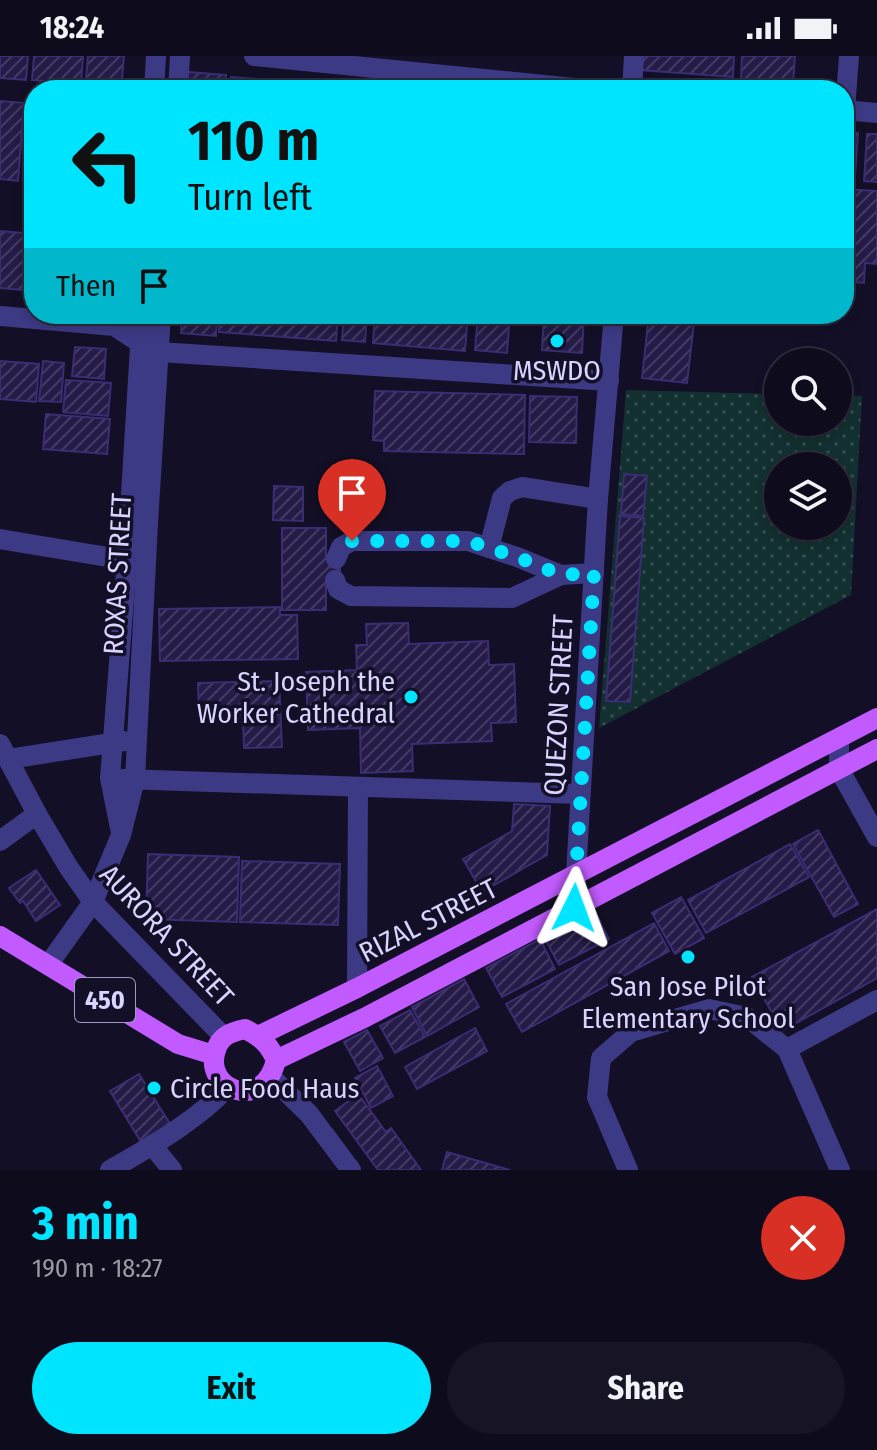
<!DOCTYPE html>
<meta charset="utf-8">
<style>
body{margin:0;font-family:"Fira Sans Condensed",sans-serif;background:#171425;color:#f1f3f6;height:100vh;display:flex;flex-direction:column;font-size:30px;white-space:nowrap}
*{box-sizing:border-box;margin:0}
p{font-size:26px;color:#9b9ba3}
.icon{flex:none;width:44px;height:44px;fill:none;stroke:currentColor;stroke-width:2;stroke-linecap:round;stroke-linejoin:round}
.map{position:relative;height:1114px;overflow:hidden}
.panel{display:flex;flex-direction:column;background:#0e0b1c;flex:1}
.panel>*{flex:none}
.top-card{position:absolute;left:24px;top:24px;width:830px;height:244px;border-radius:32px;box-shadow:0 4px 12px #0003,0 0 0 2px #2e2b3b;background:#00e5ff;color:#111;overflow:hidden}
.fabs{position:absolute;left:764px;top:292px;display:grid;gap:16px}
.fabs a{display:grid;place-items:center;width:88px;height:88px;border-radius:50%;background:#0e0b1c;box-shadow:0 4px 12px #0003,0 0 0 2px #2e2b3b;font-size:40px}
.pin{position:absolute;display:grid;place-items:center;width:68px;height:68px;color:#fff;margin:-82px -34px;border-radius:50% 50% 50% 0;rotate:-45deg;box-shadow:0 0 8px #0007}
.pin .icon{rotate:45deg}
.me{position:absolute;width:88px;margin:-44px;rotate:3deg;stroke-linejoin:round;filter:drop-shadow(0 0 6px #0008)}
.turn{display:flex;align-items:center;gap:28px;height:168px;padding:0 32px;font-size:36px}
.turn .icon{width:104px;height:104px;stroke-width:2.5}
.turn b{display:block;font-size:56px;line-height:68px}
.then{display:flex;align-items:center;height:76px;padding:0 32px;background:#0003;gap:16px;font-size:30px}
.round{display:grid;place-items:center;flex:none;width:84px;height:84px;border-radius:42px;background:#171425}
.head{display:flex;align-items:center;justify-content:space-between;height:136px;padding:0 32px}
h1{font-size:48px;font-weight:700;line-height:60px;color:#00e5ff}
.cta{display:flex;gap:16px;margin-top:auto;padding:16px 32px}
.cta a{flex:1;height:92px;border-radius:48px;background:#00e5ff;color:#111;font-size:32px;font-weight:700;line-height:92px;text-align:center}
.cta a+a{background:#171425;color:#f1f3f6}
.status{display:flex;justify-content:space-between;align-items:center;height:56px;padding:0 40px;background:#0e0b1c;direction:ltr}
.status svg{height:22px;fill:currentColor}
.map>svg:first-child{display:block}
.grass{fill:url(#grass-dots);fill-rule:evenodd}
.building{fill:url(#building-hatch);stroke:#3b2d73;stroke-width:2}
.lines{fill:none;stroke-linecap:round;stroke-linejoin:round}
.minor{stroke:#3d3a85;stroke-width:20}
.major{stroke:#c25bff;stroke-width:20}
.route{stroke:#00e5ff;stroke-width:14;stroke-dasharray:0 25.2}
.poi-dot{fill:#00e5ff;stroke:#130f26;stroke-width:3}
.labels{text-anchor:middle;stroke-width:7;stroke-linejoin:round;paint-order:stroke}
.shield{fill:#130f26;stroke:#9e99be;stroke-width:2}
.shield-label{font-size:26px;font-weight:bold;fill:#d9d4ff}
.poi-label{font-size:28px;fill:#d9d4ff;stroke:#130f26}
.street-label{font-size:28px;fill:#d9d4ff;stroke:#130f26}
</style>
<div class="status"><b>18:24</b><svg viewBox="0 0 49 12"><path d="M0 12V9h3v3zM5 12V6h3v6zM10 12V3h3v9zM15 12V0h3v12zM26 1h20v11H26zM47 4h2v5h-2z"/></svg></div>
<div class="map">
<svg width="877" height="1114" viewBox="0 0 877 1114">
<defs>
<pattern id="grass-dots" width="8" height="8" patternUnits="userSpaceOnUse" patternTransform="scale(2)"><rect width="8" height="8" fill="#12302f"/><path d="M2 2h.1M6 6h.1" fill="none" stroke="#344d4e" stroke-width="1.8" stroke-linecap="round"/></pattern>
<pattern id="building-hatch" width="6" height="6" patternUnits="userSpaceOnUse" patternTransform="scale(2)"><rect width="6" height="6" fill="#241b47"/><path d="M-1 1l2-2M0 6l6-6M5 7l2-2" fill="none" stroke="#433b63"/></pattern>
</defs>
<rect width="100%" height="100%" fill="#130f26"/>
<path class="grass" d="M626 334 778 338V366H838V339L862 340 851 539 599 672ZM778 410H838V470H778Z"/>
<g class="building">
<polygon points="0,0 28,0 26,24 0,22"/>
<polygon points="34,0 83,0 81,28 32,24"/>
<polygon points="88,0 124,0 121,34 85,34"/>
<polygon points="641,0 734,0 733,21 640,14"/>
<polygon points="742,0 795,0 793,27 741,23"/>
<polygon points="188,16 226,19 225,34 186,34"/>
<polygon points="231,21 268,24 267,34 230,34"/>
<polygon points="272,26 339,32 338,34 272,34"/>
<polygon points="0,45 24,47 18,125 0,123"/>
<polygon points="34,54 34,127 29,127"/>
<polygon points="844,76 858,77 855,120 844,119"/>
<polygon points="867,78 877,78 877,126 864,125"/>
<polygon points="844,133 877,135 877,208 865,207 864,227 844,225"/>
<polygon points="0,175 34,178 34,235 0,232"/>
<polygon points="182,258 217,258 216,280 181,277"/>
<polygon points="220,258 338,258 336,285 219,276"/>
<polygon points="344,258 367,258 365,286 342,284"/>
<polygon points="375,258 468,258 465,295 373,287"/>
<polygon points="478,258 510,258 507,297 475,294"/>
<polygon points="544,258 584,258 582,297 542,294"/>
<polygon points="649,258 695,258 687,327 642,322"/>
<polygon points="75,291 106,293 104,323 72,320"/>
<polygon points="0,305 39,308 36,346 0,343"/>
<polygon points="43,305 64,307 61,346 39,345"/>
<polygon points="66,324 111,327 108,360 63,356"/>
<polygon points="375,335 525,339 524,398 384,395 384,385 373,384"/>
<polygon points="530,340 577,341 576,387 529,386"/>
<polygon points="46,358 110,363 107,398 43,393"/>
<polygon points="624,418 647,420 643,460 621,458"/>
<polygon points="274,430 303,431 303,465 273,464"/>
<polygon points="620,460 644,462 630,646 606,645"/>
<polygon points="282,472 326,472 326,503 340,503 340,524 326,524 326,554 282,554"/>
<polygon points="280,551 280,559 297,559 298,603 160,605 159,553"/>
<polygon points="408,567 409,588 488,585 489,609 514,608 516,666 491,667 492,685 412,688 413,715 361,717 360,672 308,674 306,616 357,614 356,589 367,589 366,568"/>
<polygon points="279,625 282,691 244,692 243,666 199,667 198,627"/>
<polygon points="514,748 550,750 547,799 482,836 463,803 512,775"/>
<polygon points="818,774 858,848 834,861 793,788"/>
<polygon points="790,788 809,821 706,877 688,844"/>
<polygon points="148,798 239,801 237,866 146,863"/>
<polygon points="242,805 340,808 338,869 240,866"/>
<polygon points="36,814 60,849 36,865 23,845 20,847 9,832"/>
<polygon points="681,841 704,882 675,898 652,857"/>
<polygon points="877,853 877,922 782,975 752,921"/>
<polygon points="594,855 609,883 559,909 544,881"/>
<polygon points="654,867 669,895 522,976 506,948"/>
<polygon points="540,883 555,913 502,941 486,912"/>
<polygon points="464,923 479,951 427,980 412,951"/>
<polygon points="410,954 425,981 395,997 380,970"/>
<polygon points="475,972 487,995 417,1033 405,1011"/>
<polygon points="367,974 383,1002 360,1015 344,986"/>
<polygon points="377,1010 393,1040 371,1052 355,1022"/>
<polygon points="139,1018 170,1068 141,1086 110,1035"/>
<polygon points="358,1038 386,1076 391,1072 421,1114 378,1114 335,1055"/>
<polygon points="447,1096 510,1114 442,1114"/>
</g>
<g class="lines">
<g class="minor">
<polyline points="254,0 594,34"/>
<polyline points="154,34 156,0"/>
<polyline points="178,34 180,0"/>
<polyline points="632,34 634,0"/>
<polyline points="844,54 877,57"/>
<polyline points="845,54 849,0"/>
<polyline points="0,260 114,270 149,293 159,296 609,325"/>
<polyline points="0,483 138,506"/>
<polyline points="489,492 502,442 510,435 522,431 598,443"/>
<polyline points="336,503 341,491 352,485 468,485 517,501 561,519"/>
<polyline points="335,524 338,533 351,540 512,542 561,519 594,517"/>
<polyline points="839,683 839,713 877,781"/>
<polyline points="0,688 37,758 69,812 93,846 224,981"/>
<polyline points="9,703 124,685"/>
<polyline points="122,723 580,738"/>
<polyline points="120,772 110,722 127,504 142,258"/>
<polyline points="0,785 37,758"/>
<polyline points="574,852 598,443 614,258"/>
<polyline points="48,909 93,846 121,779 135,723 148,467 161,258"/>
<polyline points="357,932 358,732"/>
<polyline points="787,993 877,944"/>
<polyline points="271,1021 309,1058 351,1114"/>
<polyline points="152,1089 172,1114"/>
<path d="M110 1114C151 1090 195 1066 228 1031"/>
<polyline points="628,1114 597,1041 601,1002 631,976 709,953 747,961 787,993 840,1114"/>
</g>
<g class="major">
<polyline points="0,880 178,988 214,999"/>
<path d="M245 973C261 981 269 988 276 1004 264 1057 202 1034 216 994 220 980 231 976 245 973Z"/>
<polyline points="258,980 357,932 877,662"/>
<polyline points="276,1004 364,962 877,693"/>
</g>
</g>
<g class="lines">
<polyline class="route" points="352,485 468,485 517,501 561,519 594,517 574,852"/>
</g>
<g class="poi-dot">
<circle cx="557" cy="285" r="8"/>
<circle cx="411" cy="641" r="8"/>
<circle cx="688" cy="901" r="8"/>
<circle cx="154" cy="1032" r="8"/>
</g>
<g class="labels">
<rect class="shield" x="75" y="922" width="60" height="44" rx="6"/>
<g class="shield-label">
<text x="105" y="953">450</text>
</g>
<g class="poi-label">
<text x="557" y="324">MSWDO</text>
<text x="395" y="635" text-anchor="end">St. Joseph the<tspan x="395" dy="32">Worker Cathedral</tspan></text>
<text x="688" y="940">San Jose Pilot<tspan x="688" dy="32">Elementary School</tspan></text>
<text x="170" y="1042" text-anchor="start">Circle Food Haus</text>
</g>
<g class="street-label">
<text transform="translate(117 518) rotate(-87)" y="10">ROXAS STREET</text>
<text transform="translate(558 649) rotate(-87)" y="10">QUEZON STREET</text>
<text transform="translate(428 864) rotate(-27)" y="10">RIZAL STREET</text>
<text transform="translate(167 879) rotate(47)" y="10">AURORA STREET</text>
</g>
</g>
</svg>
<div class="fabs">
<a><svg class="icon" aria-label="search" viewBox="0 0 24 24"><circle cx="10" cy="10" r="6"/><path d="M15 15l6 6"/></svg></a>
<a><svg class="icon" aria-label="layers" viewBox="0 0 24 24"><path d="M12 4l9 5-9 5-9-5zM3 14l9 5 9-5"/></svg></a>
</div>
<div class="pin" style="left:352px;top:485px;background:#d93025"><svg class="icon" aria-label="arrive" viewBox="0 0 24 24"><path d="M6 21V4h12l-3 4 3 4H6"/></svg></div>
<svg class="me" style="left:574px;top:852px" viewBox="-20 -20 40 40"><path d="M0-17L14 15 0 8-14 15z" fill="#00e5ff" stroke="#fff" stroke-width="4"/></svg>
<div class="top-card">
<div class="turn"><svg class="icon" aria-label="left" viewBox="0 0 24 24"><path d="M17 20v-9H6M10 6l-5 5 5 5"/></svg><div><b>110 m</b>Turn left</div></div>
<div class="then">Then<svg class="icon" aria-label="arrive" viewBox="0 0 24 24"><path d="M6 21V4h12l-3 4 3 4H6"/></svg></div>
</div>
</div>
<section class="panel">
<div class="head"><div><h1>3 min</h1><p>190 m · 18:27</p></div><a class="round" style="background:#d93025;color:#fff"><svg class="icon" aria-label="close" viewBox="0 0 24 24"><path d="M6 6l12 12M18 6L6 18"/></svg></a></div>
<div class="cta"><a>Exit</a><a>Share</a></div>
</section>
